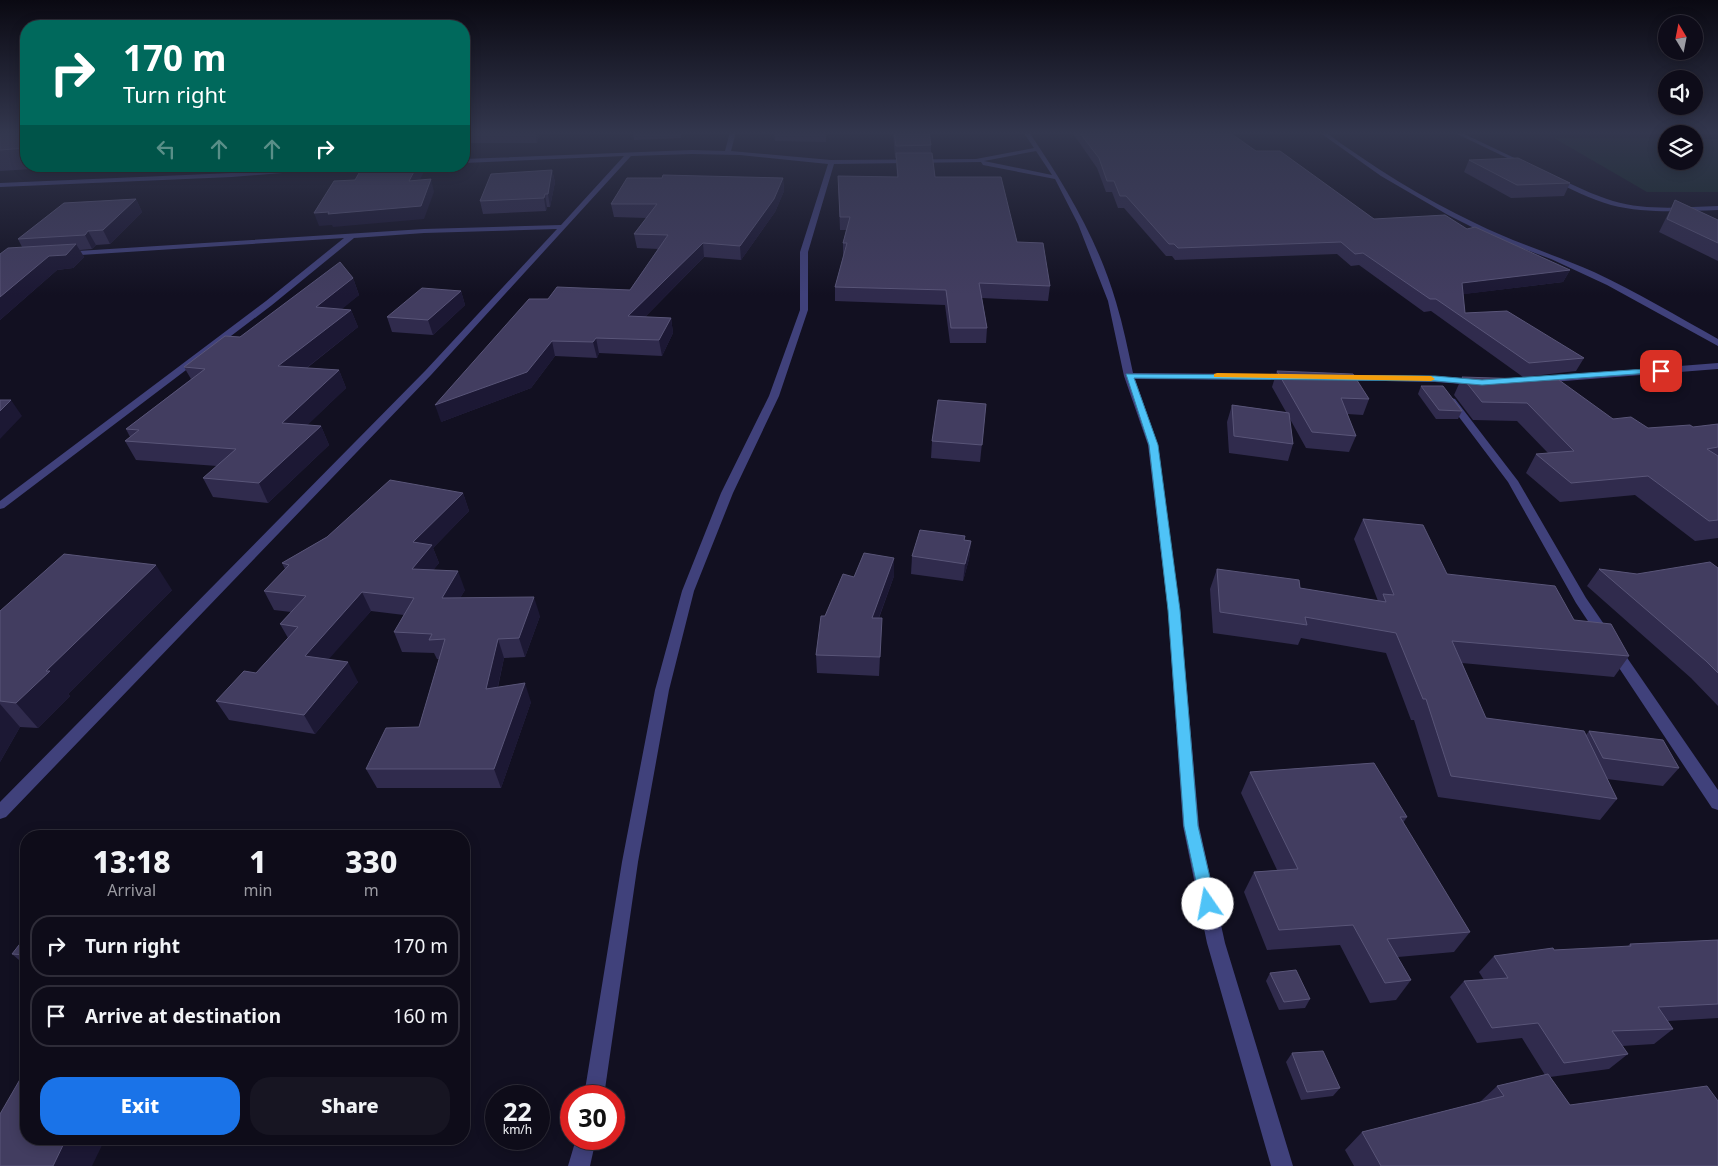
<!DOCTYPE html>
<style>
body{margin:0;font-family:"Noto Sans",sans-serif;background:#171522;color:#f1f3f6;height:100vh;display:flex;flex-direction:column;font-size:19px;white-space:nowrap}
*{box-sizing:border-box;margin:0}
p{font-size:16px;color:#9b9ba2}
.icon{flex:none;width:28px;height:28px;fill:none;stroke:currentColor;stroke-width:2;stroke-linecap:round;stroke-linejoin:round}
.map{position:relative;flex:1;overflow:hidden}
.side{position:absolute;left:20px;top:830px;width:450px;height:315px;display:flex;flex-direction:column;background:#0e0c19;border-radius:20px;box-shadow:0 2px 12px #0003,0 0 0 1px #2e2c38}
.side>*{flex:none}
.banner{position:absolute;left:20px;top:20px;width:450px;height:152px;border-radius:20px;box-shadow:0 2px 12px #0003,0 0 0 1px #2e2c38;background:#00695c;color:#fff;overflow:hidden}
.needle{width:32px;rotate:350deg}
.controls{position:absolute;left:1658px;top:15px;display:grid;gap:10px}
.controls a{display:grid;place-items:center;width:45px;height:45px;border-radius:50%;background:#0e0c19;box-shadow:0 2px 12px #0003,0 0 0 1px #2e2c38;font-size:25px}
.speed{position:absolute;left:485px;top:1085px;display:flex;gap:10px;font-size:25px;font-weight:700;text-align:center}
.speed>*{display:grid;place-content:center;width:65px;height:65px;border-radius:50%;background:#0e0c19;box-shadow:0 2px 12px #0003,0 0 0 1px #2e2c38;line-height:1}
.speed small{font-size:12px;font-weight:400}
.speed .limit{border:8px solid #d22;background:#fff;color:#111}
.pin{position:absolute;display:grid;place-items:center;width:42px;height:42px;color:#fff;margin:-21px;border-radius:10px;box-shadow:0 2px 8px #0006}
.me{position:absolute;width:55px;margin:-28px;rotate:348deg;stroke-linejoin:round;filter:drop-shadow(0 0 4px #0008)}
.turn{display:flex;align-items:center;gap:18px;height:105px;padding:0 20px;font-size:22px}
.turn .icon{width:65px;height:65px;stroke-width:2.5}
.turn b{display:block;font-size:35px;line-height:42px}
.lanes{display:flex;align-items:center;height:48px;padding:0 20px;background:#0003;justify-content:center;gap:25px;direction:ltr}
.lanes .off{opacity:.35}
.eta{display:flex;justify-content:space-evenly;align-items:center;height:85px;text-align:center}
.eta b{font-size:30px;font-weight:800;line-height:35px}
.primary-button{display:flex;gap:10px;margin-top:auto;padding:10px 20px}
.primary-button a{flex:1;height:58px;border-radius:20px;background:#1a73e8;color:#fff;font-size:20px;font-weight:800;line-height:58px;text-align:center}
.primary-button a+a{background:#171522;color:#f1f3f6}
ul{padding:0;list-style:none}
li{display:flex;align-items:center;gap:15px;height:62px;margin:0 10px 8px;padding:0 10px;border:2px solid #2e2c38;border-radius:20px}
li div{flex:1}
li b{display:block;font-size:19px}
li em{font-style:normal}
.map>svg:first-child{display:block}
.green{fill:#142a28}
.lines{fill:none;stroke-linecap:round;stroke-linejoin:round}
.lane{fill:#40417b;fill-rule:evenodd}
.street{fill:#40417b;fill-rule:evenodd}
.wall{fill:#302b4d}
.shaded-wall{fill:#1c1834}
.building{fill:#423d60;stroke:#595578}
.route{fill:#4fc3f7;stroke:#337fa1}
.slow{fill:#f59e0b}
</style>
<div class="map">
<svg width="1718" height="1166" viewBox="0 0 1718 1166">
<rect width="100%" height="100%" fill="#121021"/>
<polygon class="green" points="1554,138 1666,138 1666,161 1694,161 1694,139 1718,139 1718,192 1647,192"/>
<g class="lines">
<g class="lane">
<polygon points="1453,132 1460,132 1529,165 1524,166"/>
<path d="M1551 177H1555C1574 185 1593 195 1613 201 1647 211 1683 207 1718 206V210C1683 211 1646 214 1611 205 1590 199 1570 189 1551 179Z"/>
</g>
<g class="street">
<path d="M730 132H736L731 151 831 160 976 159 1034 148 1023 132H1029C1065 185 1098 240 1116 302 1123 325 1128 350 1133 373L1291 374 1296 377 1291 380 1135 379 1158 445 1180 611 1199 826 1225 943 1293 1166H1271L1207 943 1183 826 1168 611 1148 445 1124 376 1108 301 1078 224 1055 179 983 165 981 162 834 164 808 252V310L779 396 733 493 694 591 669 690 638 862 604 1096H584L622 862 655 690 682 591 721 493 769 396 800 310V252L828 164 740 155 692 154 631 156 431 375 6 817 0 819V802L425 371 557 229 424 233 354 238 272 305 4 508 0 509V501L266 301 344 238 65 256H62V252L424 229 561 225 624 156 464 163V159L692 150 725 151ZM1036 151 1052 175 984 161Z"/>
<path d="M1319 132H1325C1372 166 1422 198 1475 223 1513 242 1555 255 1594 272 1637 292 1677 316 1718 339V346L1607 285 1551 259 1492 237 1448 215 1381 176Z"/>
<polygon points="336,166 371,166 232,177 0,187 0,183 232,173"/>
<polygon points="1718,363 1718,369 1526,384 1521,381 1526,378"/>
<polygon points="1339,375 1435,376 1476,379 1481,382 1476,385 1435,382 1336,380 1336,376"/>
<polygon points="1452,398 1455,399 1518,481 1586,598 1718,790 1718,810 1712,808 1576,603 1508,482 1447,401"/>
<polygon points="576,1139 596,1139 590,1166 568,1166"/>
</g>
</g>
<g class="wall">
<polygon points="0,132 26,132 26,166 51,166 48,168 0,171"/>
<polygon points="464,132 540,132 537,143 464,143"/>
<polygon points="633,132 681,132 681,138 634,140"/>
<polygon points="774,132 826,132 826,142 775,141"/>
<polygon points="893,132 929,132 931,145 931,153 935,177 1017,242 1050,286 1048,301 982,298 987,328 986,343 950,343 945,305 835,301 835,287 843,257 843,243 846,230 840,230 838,176 897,177 896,158 895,158"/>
<polygon points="1072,132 1229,132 1256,151 1374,219 1467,229 1570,270 1563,282 1463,294 1465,313 1584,358 1576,371 1523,377 1431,311 1424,312 1359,265 1351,266 1337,254 1175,260 1172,256 1166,256 1124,208 1118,208 1112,192 1106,192 1097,168"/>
<polygon points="1469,160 1570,183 1564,196 1511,198 1464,172"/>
<polygon points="552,170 555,182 550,207 547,207 546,211 483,214 480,201"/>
<polygon points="783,178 784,191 775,212 741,260 704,257 645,317 671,318 673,333 662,356 599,353 597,358 555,356 531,388 441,422 548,299 630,290 658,249 637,248 634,234 647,218 614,217 611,204"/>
<polygon points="136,199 142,212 110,244 96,245 92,249 80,250 84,257 73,268 57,270 0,320 0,254 22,247 18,239"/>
<polygon points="1675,200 1718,220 1718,261 1659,232"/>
<polygon points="353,278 359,295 341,309 351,310 358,327 307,368 339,370 346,388 307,425 321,426 329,445 268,503 213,497 203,478 217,466 136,460 125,441 130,437 126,429 191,379 184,367 240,337"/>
<polygon points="461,291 465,305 433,335 392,332 387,317"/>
<polygon points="1277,371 1369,399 1363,415 1347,414 1356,436 1349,452 1306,448 1290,419 1293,444 1288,461 1229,453 1227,422 1232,405 1286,412 1272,387"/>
<polygon points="1462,377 1648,428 1693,427 1718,424 1718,538 1695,541 1635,495 1560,502 1526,473 1536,454 1548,453 1517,421 1473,420 1454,395"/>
<polygon points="1421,386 1462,411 1458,419 1436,419 1418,394"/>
<polygon points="986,404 980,462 931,458 932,441"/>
<polygon points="463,493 469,511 433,548 439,563 433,570 465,590 460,598 540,616 525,657 504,658 498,687 531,702 501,788 377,788 366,769 419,727 439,659 437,659 434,653 402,652 394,632 404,615 371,611 328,659 358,682 315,734 229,720 216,701 256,673 288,638 280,624 291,612 274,610 264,591 285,569 282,563 327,537"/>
<polygon points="1363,519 1447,574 1574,620 1629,656 1614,677 1462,663 1486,718 1586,735 1589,731 1679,768 1663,786 1607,779 1617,799 1600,820 1438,797 1414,720 1411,720 1386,653 1301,638 1298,645 1213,633 1210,589 1217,569 1300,588 1378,601 1354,539"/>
<polygon points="964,540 971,541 969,559 963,581 911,574 912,556"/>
<polygon points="894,558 894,576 879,618 881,636 879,676 817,673 816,655 825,616 854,577"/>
<polygon points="1718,568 1718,706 1691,678 1587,586 1599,569 1637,574"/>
<polygon points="172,590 68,694 70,696 38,728 20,727 0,762 0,611"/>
<polygon points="1250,772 1407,817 1403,823 1470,932 1454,952 1398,957 1411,980 1396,1000 1370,1003 1340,945 1267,950 1244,892 1254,872 1277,870 1241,793"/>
<polygon points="26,936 26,966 12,954"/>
<polygon points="1718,940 1718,1018 1668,1021 1673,1029 1654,1044 1622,1046 1628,1054 1609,1069 1550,1077 1570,1105 1718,1166 1354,1166 1345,1150 1362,1132 1480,1102 1497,1086 1545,1075 1522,1038 1477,1043 1450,997 1464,981 1484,980 1479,972 1494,956 1554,950 1627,947 1630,944"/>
<polygon points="1270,973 1310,999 1305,1008 1279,1010 1266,981"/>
<polygon points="1292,1053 1340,1088 1333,1096 1301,1100 1286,1062"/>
</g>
<g class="shaded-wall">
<polygon points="535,132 540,132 537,143"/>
<polygon points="417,166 427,166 413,193 409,181"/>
<polygon points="552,170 555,182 550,207 548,194"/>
<polygon points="783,178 784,191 775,212 741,260 740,246"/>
<polygon points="431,179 434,192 424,219 333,227 332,225 319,226 314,213"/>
<polygon points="545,194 547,207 546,211 544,198"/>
<polygon points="136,199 142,212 110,244 103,230"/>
<polygon points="88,231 96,245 92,249 85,235"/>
<polygon points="703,243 704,257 631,331 628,316"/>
<polygon points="76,244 84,257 73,268 57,270 0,320 0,297 49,256"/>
<polygon points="1570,270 1563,282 1457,295 1462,283"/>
<polygon points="353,278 359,295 323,325 316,307"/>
<polygon points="461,291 465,305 433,335 428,320"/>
<polygon points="351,310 358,327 286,384 278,366"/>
<polygon points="671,318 673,333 662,356 659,340"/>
<polygon points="596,338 599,353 597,358 593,342"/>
<polygon points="552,341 555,356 531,388 441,422 435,405"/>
<polygon points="339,370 346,388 290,442 282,423"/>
<polygon points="11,400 22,416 0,439 0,411"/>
<polygon points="321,426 329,445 268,503 259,483"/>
<polygon points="463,493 469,511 433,548 439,563 419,588 412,569 413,542"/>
<polygon points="971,541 969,559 963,581 965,564"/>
<polygon points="894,558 894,576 872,636 872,618"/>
<polygon points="156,565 172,590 68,694 70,696 38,728 16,703 46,671"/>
<polygon points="458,571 465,590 449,617 442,598"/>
<polygon points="362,592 371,611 315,675 305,656"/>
<polygon points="534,597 540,616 525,657 519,638"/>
<polygon points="498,639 504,658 493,708 486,689"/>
<polygon points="348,662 358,682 315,734 304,715"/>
<polygon points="525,683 531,702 501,788 494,769"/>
<polygon points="0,704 20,727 0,762"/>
<polygon points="66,1139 105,1139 92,1166 53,1166"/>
</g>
<g class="building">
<polygon points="0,132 26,132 26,148 0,150"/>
<polygon points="894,132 929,132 931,145 896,146"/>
<polygon points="1079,132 1229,132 1256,151 1280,151 1374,219 1445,215 1467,229 1475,227 1570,270 1462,283 1465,313 1507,311 1584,358 1529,363 1436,299 1430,299 1363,253 1355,254 1341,242 1178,248 1174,244 1169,244 1126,196 1120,196 1114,181 1107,181 1099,158"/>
<polygon points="896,153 932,153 935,177 1001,177 1017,242 1043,243 1050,286 979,283 987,328 951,328 946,290 835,287 847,243 843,243 850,217 840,217 838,176 898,177"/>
<polygon points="1518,158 1570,183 1517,185 1469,160"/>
<polygon points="363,166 417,166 409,181 431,179 421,206 328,214 329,212 314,213 334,181 355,180"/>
<polygon points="552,170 548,194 545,194 544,198 480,201 491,174"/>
<polygon points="663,175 783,178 774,199 740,246 703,243 628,316 671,318 659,340 596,338 593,342 552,341 527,372 435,405 529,299 548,299 557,287 630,290 668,235 634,234 657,204 611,204 627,178 662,178"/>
<polygon points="136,199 103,230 88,231 85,235 18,239 64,203"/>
<polygon points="1675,200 1718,220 1718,243 1667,219"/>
<polygon points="76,244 66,255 49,256 0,297 0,254 8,248"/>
<polygon points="340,262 353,278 316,307 351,310 278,366 339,370 282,423 321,426 259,483 203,478 236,449 125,441 139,430 126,429 205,369 184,367 225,336 240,337"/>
<polygon points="422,288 461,291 428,320 387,317"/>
<polygon points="1277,371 1353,374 1369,399 1341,398 1356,436 1312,432"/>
<polygon points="1462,377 1559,380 1613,419 1631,417 1648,428 1690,425 1693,427 1718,424 1718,447 1707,449 1718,456 1718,520 1709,521 1648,476 1571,483 1536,454 1574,451 1527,403 1482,402"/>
<polygon points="1421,386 1443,386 1462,411 1439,410"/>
<polygon points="0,400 11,400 0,411"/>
<polygon points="938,400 986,404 982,445 932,441"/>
<polygon points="1232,405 1289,413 1293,444 1234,436"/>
<polygon points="390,480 463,493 413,542 432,545 412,569 458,571 442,598 534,597 519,638 498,639 486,689 525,683 494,769 366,769 386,728 419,727 445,639 429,640 432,634 394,632 414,598 362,592 305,656 348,662 304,715 216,701 244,671 256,673 298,627 280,624 306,596 264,591 289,565 282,563 327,537"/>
<polygon points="1363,519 1423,525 1447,574 1555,586 1574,620 1611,624 1629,656 1452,641 1486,718 1584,731 1617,799 1451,776 1426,699 1423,699 1396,633 1305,617 1307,625 1220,612 1217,569 1299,580 1300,588 1386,602 1383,594 1394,595"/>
<polygon points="920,530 965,536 964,540 971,541 965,564 912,556"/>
<polygon points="864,553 894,558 872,618 882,618 880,657 816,655 821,616 825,616 843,574 854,577"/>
<polygon points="64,554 156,565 46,671 50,671 16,703 0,701 0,611"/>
<polygon points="1710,562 1718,568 1718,673 1706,661 1599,569 1637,574"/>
<polygon points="1589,731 1663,740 1679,768 1603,758"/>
<polygon points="1374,763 1407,817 1400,817 1470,932 1387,939 1411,980 1385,983 1353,925 1279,930 1254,872 1298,869 1250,772"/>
<polygon points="266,832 354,835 354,836 263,836"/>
<polygon points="26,936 26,955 12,954"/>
<polygon points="1718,940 1718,1004 1658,1007 1673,1029 1612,1031 1628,1054 1564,1063 1538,1023 1492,1028 1464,981 1508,978 1494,956 1553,948 1554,950 1631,946 1630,944"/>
<polygon points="1296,970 1310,999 1284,1002 1270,973"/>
<polygon points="1323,1051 1340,1088 1307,1092 1292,1053"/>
<polygon points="26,1069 26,1139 66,1139 53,1166 0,1166 0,1114"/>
<polygon points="1548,1074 1570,1105 1707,1086 1718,1101 1718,1166 1381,1166 1362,1132 1504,1096 1497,1086"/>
</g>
<linearGradient id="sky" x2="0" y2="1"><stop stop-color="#0a0912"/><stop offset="0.45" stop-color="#33374e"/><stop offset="1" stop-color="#33374e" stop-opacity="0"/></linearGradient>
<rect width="1718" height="295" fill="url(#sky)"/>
<polygon class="route" points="1661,368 1665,371 1664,372 1482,385 1435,381 1134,378 1158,445 1180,610 1198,826 1216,904 1213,909 1208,911 1202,909 1184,826 1168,610 1149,445 1126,374 1435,376 1482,380"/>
<polygon class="slow" points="1217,373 1431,376 1435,379 1431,381 1214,377 1214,374"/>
</svg>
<div class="controls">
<a><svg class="needle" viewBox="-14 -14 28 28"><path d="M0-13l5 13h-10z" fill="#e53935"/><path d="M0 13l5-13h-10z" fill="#9b9ba2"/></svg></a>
<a><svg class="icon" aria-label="sound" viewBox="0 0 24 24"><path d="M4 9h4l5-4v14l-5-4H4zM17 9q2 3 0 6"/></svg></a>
<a><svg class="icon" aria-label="layers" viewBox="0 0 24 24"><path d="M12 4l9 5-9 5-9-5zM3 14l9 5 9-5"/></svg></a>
</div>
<div class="speed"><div>22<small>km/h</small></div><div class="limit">30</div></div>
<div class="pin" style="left:1661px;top:371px;background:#d93025"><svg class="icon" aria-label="arrive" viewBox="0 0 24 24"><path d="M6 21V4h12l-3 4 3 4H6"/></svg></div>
<svg class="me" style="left:1208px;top:904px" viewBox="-20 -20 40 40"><circle r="19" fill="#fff"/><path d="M0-13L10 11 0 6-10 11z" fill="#4fc3f7"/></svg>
<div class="banner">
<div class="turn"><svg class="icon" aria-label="right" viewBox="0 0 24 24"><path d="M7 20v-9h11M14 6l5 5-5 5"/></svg><div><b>170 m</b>Turn right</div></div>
<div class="lanes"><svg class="icon off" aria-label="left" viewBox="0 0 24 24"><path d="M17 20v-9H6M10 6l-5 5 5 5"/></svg><svg class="icon off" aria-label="ahead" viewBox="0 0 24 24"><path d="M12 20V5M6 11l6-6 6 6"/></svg><svg class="icon off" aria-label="ahead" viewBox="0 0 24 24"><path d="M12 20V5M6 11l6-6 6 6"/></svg><svg class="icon" aria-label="right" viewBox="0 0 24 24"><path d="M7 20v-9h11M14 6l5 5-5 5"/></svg></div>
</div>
<section class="side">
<div class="eta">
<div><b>13:18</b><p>Arrival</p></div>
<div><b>1</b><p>min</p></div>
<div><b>330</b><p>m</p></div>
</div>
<ul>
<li><svg class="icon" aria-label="right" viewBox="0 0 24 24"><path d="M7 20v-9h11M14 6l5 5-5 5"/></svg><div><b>Turn right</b></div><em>170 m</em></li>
<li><svg class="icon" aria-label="arrive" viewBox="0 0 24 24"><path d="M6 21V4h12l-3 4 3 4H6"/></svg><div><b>Arrive at destination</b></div><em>160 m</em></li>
</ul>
<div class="primary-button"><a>Exit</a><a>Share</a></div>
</section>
</div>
